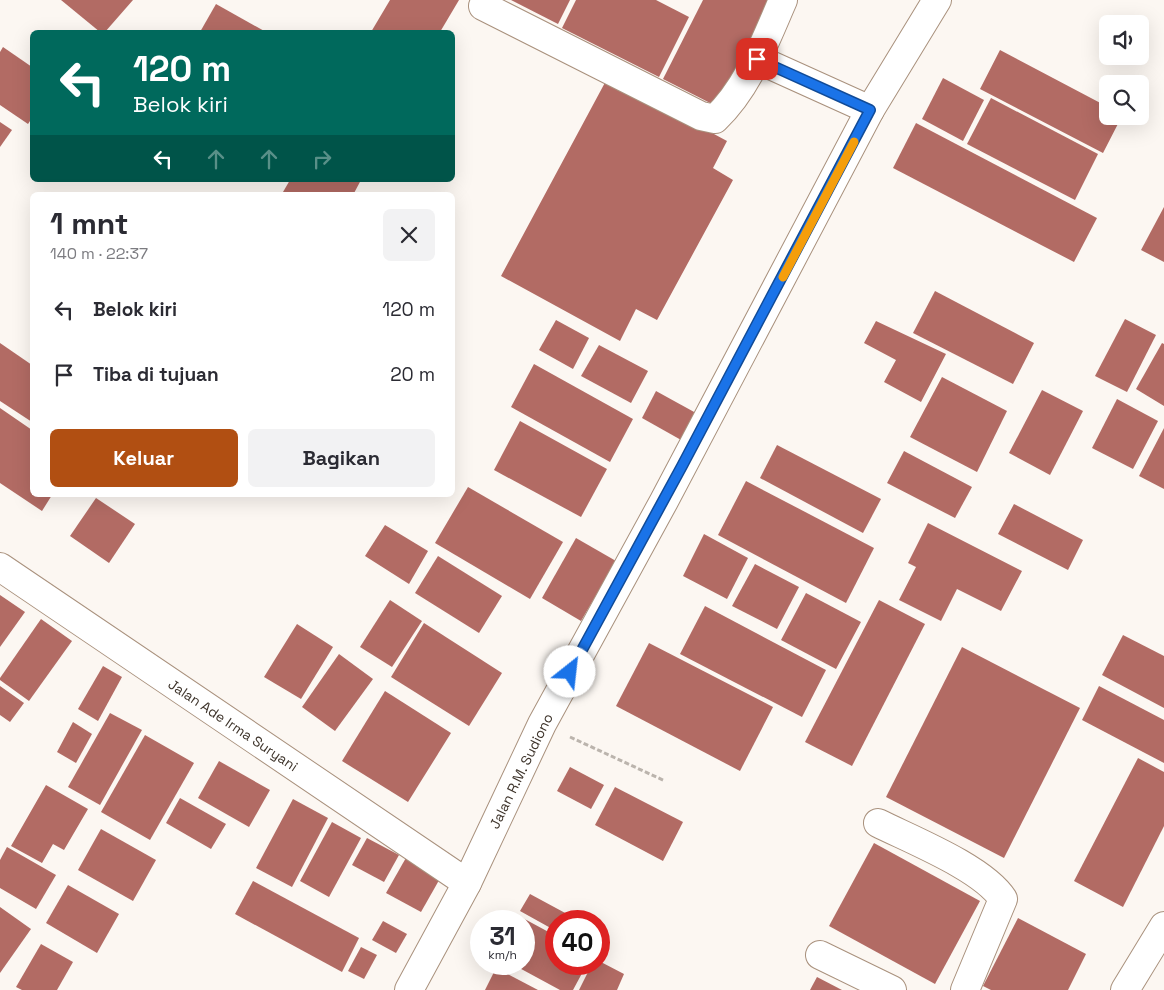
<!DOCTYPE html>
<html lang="id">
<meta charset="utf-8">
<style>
body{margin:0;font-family:"Space Grotesk",sans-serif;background:#f2f2f3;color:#2b2b33;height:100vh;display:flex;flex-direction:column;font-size:19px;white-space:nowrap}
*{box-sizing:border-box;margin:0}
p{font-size:16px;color:#7c7c81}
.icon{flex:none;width:28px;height:28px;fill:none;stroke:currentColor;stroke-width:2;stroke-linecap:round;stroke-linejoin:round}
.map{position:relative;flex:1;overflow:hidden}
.side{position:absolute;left:30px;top:192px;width:425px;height:305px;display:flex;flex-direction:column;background:#fff;border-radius:8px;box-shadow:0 5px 20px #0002}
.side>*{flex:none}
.hud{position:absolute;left:30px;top:30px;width:425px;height:152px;border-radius:8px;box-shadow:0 5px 20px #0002;background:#00695c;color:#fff;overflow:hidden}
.tools{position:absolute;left:1099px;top:15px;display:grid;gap:10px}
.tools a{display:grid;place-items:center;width:50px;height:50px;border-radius:8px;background:#fff;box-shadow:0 5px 20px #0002;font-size:25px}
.speed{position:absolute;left:470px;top:910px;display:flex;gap:10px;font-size:25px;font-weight:700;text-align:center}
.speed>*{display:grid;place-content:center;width:65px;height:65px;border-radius:50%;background:#fff;box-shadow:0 5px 20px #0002;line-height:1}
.speed small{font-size:12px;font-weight:400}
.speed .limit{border:8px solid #d22;background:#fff;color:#111}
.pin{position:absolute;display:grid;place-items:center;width:42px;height:42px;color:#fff;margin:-21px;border-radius:10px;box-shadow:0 2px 8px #0006}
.me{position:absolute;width:55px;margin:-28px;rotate:29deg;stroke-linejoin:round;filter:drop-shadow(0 0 4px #0008)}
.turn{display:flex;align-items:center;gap:18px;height:105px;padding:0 20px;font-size:22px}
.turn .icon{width:65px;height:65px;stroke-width:2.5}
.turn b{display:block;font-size:35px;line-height:42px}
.lanes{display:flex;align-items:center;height:48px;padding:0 20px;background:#0003;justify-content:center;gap:25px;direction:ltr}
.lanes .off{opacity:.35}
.round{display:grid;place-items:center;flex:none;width:52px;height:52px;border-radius:8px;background:#f2f2f3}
.headline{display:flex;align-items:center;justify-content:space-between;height:85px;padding:0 20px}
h1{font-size:30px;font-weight:700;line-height:38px}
.button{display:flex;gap:10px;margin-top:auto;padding:10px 20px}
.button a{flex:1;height:58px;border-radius:8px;background:#b14f12;color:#fff;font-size:20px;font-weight:700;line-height:58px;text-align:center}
.button a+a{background:#f2f2f3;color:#2b2b33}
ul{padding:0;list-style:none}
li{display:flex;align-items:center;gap:15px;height:65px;padding:0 20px}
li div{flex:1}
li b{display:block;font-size:19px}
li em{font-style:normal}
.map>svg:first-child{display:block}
.building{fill:#b26b64}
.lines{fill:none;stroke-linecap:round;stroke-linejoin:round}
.minor-casing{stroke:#a9917d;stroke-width:30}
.path{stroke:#bbb4ad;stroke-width:3;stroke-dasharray:5 2.5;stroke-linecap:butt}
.minor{stroke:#fff;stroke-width:28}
.route-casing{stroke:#114b97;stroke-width:12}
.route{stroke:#1a73e8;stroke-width:9}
.slow{stroke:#f59e0b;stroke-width:9}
.labels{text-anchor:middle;stroke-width:5;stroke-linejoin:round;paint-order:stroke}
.street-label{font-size:14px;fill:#3e342b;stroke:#fff}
</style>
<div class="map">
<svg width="1164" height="990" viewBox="0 0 1164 990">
<rect width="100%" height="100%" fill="#fcf7f2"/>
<g class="building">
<polygon points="61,0 133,0 105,32 100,32"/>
<polygon points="390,0 459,0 440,32 371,32"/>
<polygon points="511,0 570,0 558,24"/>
<polygon points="576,0 656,0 689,17 659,77 562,28"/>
<polygon points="703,0 772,0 718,107 663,79"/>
<polygon points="216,4 266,32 200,32"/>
<polygon points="3,47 32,67 32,118 28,124 0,105 0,52"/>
<polygon points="1000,50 1108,107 1108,116 1122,116 1103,153 980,89"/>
<polygon points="608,77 727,141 713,168 733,180 657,320 636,309 620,341 501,276"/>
<polygon points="943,78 984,100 963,141 922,119"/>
<polygon points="991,98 1098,154 1075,200 967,144"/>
<polygon points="0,122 12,130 0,147"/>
<polygon points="916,123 1097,218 1074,262 893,168"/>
<polygon points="290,180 361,180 353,195 288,195 283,192"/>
<polygon points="1164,207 1164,262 1141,250"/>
<polygon points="935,291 1034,343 1013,384 913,333"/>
<polygon points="1125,319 1156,335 1127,392 1095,376"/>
<polygon points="556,320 589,338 573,369 539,350"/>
<polygon points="876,321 946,354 921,402 884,382 896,360 864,343"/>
<polygon points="0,343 32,365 32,422 0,401"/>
<polygon points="1162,343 1164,344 1164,406 1136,389"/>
<polygon points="599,345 648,371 631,403 581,376"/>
<polygon points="534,364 633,419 610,462 511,407"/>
<polygon points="942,377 1007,411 977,472 910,437"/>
<polygon points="1042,390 1083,411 1050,475 1009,453"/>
<polygon points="656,391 705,418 690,445 642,418"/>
<polygon points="1117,399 1158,421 1133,469 1092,448"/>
<polygon points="0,408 32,430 32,495 52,495 42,511 0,483"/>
<polygon points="520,421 607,469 581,517 494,470"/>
<polygon points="1164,428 1164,489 1139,476"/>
<polygon points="777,445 881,499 863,533 760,478"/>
<polygon points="904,451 972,487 955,518 887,483"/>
<polygon points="746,481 874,548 846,603 718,535"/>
<polygon points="468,487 563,542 530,599 435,543"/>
<polygon points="96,498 135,524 109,563 70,536"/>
<polygon points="1014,504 1083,540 1068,570 998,534"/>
<polygon points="928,523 1022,571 1001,611 957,589 941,621 899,600 916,567 908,563"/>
<polygon points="385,525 428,551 409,584 365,556"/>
<polygon points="704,534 748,558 727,599 683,576"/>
<polygon points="576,538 616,561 581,621 542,598"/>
<polygon points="438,556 502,596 479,633 415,593"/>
<polygon points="755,564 799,587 777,629 732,606"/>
<polygon points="806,593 861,622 836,669 781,640"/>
<polygon points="0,595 25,612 0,647"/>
<polygon points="390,600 422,621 392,667 360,647"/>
<polygon points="879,600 925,624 852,766 805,742"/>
<polygon points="705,606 826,670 802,717 680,654"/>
<polygon points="41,619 72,641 29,701 0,680 0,678"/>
<polygon points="424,623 502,673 469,726 391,677"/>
<polygon points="297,624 333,647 301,699 264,677"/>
<polygon points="1123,635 1164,656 1164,708 1102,675"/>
<polygon points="649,643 773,707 740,771 616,706"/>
<polygon points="962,647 1080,708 1004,858 886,797"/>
<polygon points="339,654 373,679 335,731 302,707"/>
<polygon points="103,666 122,677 98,721 78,709"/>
<polygon points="0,686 24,703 10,722 0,715"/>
<polygon points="1099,686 1164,720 1164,763 1082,720"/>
<polygon points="385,691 451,733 408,802 342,761"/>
<polygon points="110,713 142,730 100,805 68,787"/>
<polygon points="73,722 92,734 76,763 57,752"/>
<polygon points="145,735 194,763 150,840 101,812"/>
<polygon points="1138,758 1164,772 1164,826 1123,907 1074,881"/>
<polygon points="219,761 270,790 249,827 198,798"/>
<polygon points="570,767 604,785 591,809 557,791"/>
<polygon points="46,785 88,809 64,850 53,844 42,863 11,846"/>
<polygon points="615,787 683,822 663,861 595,825"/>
<polygon points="180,798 226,824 211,849 166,823"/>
<polygon points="293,799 328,818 292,887 256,868"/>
<polygon points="332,822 361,838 329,897 300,881"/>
<polygon points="101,829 156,860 133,901 78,870"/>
<polygon points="367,838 399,855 384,882 352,865"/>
<polygon points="874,843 980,901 935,984 829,926"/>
<polygon points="7,847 56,875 36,909 0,888 0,860"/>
<polygon points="407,856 442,875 421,912 386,893"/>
<polygon points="253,881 359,938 342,972 235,914"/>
<polygon points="68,885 119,914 97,953 46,923"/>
<polygon points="530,894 580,921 556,921 556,931 520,911"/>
<polygon points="0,907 31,929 0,973"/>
<polygon points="519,916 556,936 556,964 587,964 573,990 560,990 512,964 524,964 524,921 516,921"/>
<polygon points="1018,918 1086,954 1068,990 991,990 983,986"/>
<polygon points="383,921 407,934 396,953 372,940"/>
<polygon points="599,932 609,937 599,955"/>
<polygon points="41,944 73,962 57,990 22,990 16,987"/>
<polygon points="361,947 377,955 364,979 348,971"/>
<polygon points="599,961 624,974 617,990 579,990 592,964 599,964"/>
<polygon points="496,968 538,990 485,990"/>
<polygon points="817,977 842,990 810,990"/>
</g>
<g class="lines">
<g class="minor-casing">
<g id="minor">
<path d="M483 6 701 116 715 119C748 88 765 41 783 0"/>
<polyline points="757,59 870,110"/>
<polyline points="0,567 467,883"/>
<path d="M878 823C912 840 983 868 1003 899L965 990"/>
<polyline points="820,955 892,990"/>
<polyline points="409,990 467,883 542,724 664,501 870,110 937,0"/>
<polyline points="1125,990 1164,926"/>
</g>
</g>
<polyline class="path" points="570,737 665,781"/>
<use href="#minor" class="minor"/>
</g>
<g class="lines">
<g class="route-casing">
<polyline id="route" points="570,672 682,466 870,110 757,59"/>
</g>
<use href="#route" class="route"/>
<polyline class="slow" points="783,277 854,142"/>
</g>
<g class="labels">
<g class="street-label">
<text transform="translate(233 725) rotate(34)" y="5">Jalan Ade Irma Suryani</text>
<text transform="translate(521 771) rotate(-64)" y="5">Jalan R.M. Sudiono</text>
</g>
</g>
</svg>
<div class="tools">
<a><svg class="icon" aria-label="sound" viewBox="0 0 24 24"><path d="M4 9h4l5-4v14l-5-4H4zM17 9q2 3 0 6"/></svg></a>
<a><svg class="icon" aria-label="search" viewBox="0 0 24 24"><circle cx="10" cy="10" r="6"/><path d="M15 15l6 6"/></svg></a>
</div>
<div class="speed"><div>31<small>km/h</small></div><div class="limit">40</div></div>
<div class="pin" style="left:757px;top:59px;background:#d93025"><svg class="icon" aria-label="arrive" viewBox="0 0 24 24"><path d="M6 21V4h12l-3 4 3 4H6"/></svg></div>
<svg class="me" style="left:570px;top:672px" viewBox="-20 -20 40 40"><circle r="19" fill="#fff"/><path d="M0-13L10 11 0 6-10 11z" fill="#1a73e8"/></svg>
<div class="hud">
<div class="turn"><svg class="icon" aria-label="left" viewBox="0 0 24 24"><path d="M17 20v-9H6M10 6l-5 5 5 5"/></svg><div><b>120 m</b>Belok kiri</div></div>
<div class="lanes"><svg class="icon" aria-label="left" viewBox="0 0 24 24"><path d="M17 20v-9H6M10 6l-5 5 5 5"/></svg><svg class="icon off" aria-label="ahead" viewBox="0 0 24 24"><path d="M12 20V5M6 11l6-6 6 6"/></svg><svg class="icon off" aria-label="ahead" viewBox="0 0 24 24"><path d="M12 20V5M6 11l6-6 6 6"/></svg><svg class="icon off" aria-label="right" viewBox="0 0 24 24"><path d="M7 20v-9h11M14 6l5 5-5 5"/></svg></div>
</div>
<section class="side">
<div class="headline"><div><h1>1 mnt</h1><p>140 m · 22:37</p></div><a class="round"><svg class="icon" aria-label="close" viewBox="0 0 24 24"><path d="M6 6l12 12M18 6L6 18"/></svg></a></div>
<ul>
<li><svg class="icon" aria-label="left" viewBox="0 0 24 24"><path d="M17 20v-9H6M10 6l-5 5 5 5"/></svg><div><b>Belok kiri</b></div><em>120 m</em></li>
<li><svg class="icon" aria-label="arrive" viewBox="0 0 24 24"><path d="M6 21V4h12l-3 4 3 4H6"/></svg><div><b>Tiba di tujuan</b></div><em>20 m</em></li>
</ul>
<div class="button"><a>Keluar</a><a>Bagikan</a></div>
</section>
</div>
